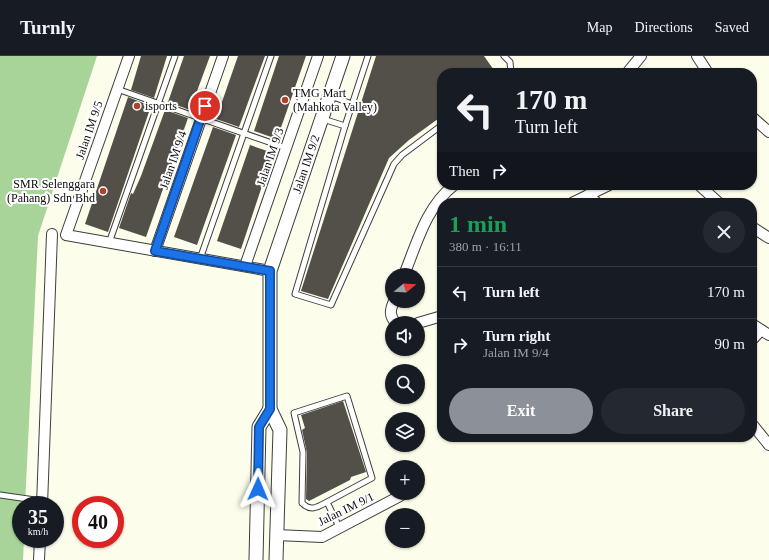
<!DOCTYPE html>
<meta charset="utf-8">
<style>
body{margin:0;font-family:"Times New Roman",serif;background:#242831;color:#f1f3f6;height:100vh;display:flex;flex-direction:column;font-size:15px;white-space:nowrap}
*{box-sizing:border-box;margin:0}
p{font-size:13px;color:#9ea1a6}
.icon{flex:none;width:22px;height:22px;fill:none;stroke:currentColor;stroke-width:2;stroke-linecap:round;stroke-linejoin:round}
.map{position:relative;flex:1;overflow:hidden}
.side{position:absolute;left:437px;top:142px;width:320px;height:244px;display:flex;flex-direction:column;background:#171b24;border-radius:16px;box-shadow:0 1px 3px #0004}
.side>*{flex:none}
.banner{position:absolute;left:437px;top:12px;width:320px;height:122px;border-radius:16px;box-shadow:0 1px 3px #0004;background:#171b24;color:#f1f3f6;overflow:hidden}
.needle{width:26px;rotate:72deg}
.controls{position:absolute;left:385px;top:212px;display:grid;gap:8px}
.controls a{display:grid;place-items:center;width:40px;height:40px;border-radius:50%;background:#171b24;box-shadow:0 1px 3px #0004;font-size:20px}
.speed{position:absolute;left:12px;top:440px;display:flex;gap:8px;font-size:20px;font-weight:700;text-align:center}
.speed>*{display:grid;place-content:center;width:52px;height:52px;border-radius:50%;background:#171b24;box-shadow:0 1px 3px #0004;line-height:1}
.speed small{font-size:10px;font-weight:400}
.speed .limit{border:6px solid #d22;background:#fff;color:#111}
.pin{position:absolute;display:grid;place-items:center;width:34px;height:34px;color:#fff;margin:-17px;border:2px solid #fff;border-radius:50%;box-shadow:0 1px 4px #0007}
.me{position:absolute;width:44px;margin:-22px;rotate:1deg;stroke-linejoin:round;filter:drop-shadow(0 0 3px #0008)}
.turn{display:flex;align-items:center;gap:14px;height:84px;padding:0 12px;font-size:18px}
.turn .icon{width:52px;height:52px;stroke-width:2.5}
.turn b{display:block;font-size:28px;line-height:34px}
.then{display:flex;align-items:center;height:38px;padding:0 12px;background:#0003;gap:8px;font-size:15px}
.round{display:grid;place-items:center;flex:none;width:42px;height:42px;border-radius:21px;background:#242831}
.overview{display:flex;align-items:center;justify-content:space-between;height:68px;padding:0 12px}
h1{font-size:24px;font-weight:700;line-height:30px;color:#1e9e55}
.cta{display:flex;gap:8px;margin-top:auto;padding:8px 12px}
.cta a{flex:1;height:46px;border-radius:24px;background:#8c9099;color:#fff;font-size:16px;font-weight:700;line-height:46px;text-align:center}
.cta a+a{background:#242831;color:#f1f3f6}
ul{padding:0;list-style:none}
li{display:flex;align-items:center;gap:12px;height:52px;padding:0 12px;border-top:1px solid #363941}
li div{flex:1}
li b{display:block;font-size:15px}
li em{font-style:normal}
header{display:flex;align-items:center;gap:24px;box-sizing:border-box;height:56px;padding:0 20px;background:#171b24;border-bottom:1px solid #363941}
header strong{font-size:19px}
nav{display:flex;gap:22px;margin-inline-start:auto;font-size:14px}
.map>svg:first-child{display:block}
.forest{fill:#a8d499}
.building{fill:#534f49}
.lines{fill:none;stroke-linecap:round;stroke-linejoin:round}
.service-casing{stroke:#3e3e3e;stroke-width:7}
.minor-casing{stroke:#3e3e3e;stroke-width:12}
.tertiary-casing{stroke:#3e3e3e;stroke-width:15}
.service{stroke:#fff;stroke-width:5}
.minor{stroke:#fff;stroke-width:10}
.tertiary{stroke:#fff;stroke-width:13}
.route-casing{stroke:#114b97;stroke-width:10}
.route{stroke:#1a73e8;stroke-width:7}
.poi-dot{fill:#af422f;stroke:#fff;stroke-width:1.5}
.labels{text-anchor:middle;stroke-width:4;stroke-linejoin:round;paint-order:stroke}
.poi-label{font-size:12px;fill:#0b0b0b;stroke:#fff;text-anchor:start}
.street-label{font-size:12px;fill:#0b0b0b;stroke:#fff}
</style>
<header>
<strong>Turnly</strong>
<nav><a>Map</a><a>Directions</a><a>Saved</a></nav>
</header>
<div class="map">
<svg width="769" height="504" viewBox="0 0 769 504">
<rect width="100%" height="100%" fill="#fdfdeb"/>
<polygon class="forest" points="0,0 97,0 38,180 25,449 21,449 21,483 24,483 23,504 0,504"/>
<g class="building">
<polygon points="141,0 167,0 154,42 131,34"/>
<polygon points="184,0 210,0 190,54 168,46"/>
<polygon points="238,0 265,0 239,71 216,63"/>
<polygon points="279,0 306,0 277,83 254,75"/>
<polygon points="376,0 484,0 496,17 442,17 442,60 409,84 389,102 328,243 301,235"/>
<polygon points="128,41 151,50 108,176 85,168"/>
<polygon points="165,54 188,62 146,181 119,172 131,137 133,138 141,120"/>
<polygon points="213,71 236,79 197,189 174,181"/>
<polygon points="250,89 273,97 241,193 217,185"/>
<polygon points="343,345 366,416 351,421 350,424 309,445 306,443 307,397 302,374 305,372 301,359"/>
</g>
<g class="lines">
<g class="service-casing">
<g id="service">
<polyline points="368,0 345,70 295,238 331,249 394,108 402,99 442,69"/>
<polyline points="504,0 510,6 511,17"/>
<polyline points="117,33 286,92"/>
<polyline points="331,40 352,48"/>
<polyline points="323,63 345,70"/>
<polyline points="109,187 175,0"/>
<polyline points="200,203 271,0"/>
<polyline points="0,439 42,445"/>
<path d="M327 446 372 422 347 340 294 357 303 396 302 447C311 456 318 451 327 446L340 473"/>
</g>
</g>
<g class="minor-casing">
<g id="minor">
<polyline points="129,0 66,179 270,215"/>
<polyline points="697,0 708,17"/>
<polyline points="627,17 641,0"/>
<polyline points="752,61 769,76"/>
<polyline points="699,129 719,147"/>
<polyline points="588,139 597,147"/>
<polyline points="572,147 609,129"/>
<polyline points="752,171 769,182"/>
<polyline points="155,195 223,0"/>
<polyline points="245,210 318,0"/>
<path d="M404 219C417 187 426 151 454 129"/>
<path d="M394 245C390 254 389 260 396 267"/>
<polyline points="418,267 442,260"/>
<polyline points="752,268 769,279"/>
<polyline points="752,284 761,274"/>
<polyline points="752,368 769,389"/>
<polyline points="42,449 52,178"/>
<polyline points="276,479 322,481 400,440"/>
<polyline points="39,504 40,483"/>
</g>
</g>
<g class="tertiary-casing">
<g id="tertiary">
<polyline points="256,504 259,371 270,353"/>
<polyline points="276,504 280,374 270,353 270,215 343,0"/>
</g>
</g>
<use href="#service" class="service"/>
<use href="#minor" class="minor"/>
<use href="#tertiary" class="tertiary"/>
</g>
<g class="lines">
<g class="route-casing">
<polyline id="route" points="205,50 155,195 270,215 270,353 259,371 258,433"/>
</g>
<use href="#route" class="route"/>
</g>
<g class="poi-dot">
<circle cx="285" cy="44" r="4"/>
<circle cx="137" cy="50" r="4"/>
<circle cx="103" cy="135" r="4"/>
</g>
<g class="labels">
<g class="poi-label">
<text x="293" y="41">TMG Mart<tspan x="293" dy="14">(Mahkota Valley)</tspan></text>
<text x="145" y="54">isports</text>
<text x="95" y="132" text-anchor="end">SMR Selenggara<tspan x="95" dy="14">(Pahang) Sdn Bhd</tspan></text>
</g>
<g class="street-label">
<text transform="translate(89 74) rotate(-71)" y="4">Jalan IM 9/5</text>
<text transform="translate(270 101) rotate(-71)" y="4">Jalan IM 9/3</text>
<text transform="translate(173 104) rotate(-71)" y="4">Jalan IM 9/4</text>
<text transform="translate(306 108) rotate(-71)" y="4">Jalan IM 9/2</text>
<text transform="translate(346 453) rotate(-26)" y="4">Jalan IM 9/1</text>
</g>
</g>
</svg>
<div class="controls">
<a><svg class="needle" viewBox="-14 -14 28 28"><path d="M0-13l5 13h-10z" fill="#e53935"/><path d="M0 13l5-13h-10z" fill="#9ea1a6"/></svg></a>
<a><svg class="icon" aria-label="sound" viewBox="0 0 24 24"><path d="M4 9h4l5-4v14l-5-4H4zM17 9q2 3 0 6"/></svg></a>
<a><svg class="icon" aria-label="search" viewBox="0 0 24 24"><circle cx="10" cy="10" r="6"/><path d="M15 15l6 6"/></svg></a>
<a><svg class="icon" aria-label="layers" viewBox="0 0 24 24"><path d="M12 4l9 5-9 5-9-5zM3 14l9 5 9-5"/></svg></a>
<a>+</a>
<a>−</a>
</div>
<div class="speed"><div>35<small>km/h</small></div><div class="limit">40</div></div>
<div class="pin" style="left:205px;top:50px;background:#d93025"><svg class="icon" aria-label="arrive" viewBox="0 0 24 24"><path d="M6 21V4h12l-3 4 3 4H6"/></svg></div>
<svg class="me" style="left:258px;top:433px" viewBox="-20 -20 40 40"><path d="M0-17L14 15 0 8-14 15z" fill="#1a73e8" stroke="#fff" stroke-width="4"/></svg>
<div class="banner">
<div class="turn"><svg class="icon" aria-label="left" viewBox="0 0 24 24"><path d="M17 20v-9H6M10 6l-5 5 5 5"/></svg><div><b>170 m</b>Turn left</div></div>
<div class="then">Then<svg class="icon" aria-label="right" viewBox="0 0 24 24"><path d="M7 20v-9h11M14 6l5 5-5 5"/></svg></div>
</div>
<section class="side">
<div class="overview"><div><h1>1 min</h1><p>380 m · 16:11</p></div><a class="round"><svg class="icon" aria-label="close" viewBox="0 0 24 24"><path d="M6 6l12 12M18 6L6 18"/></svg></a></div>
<ul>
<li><svg class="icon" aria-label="left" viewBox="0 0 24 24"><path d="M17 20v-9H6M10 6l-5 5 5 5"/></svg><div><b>Turn left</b></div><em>170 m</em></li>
<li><svg class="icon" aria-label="right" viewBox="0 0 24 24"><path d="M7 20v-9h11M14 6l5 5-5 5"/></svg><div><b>Turn right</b><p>Jalan IM 9/4</p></div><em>90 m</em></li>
</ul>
<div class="cta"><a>Exit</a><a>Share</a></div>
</section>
</div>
